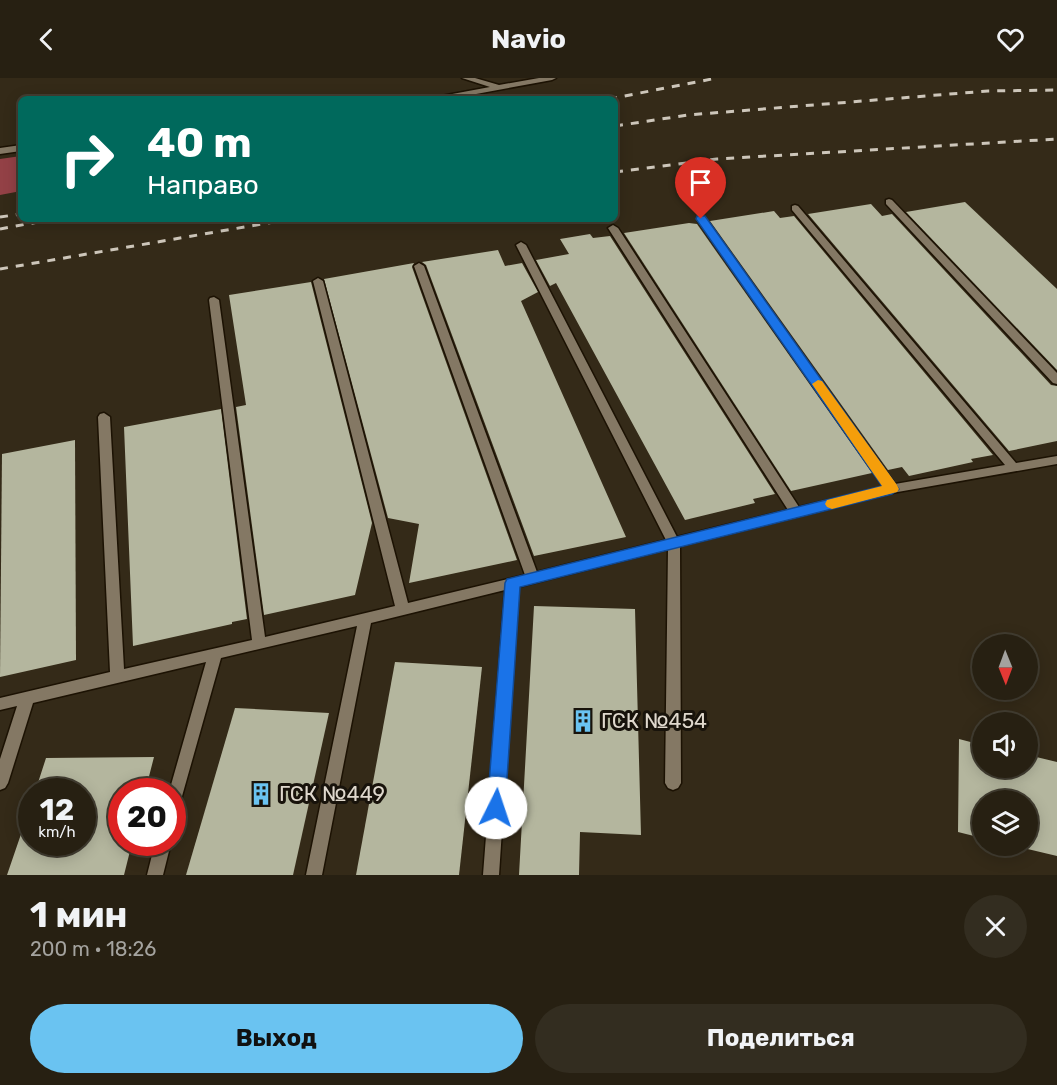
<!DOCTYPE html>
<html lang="ru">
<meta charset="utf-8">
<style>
body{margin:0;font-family:Rubik,sans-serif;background:#332d20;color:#f1f3f6;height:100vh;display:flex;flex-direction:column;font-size:22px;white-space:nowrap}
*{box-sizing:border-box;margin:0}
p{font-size:20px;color:#a4a39f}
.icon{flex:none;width:33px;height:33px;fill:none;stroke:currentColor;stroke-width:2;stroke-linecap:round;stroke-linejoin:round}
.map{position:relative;height:797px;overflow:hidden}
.drawer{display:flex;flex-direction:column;background:#272012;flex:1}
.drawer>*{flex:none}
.banner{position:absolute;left:18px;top:18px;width:600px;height:126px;border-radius:9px;box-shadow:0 3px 15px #0003,0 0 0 2px #433e32;background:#00695c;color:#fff;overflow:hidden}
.needle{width:39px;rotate:179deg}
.controls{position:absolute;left:972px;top:556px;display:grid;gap:12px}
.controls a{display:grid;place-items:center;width:66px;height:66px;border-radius:50%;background:#272012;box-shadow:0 3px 15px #0003,0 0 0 2px #433e32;font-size:30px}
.speed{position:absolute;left:18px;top:700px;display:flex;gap:12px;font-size:30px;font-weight:700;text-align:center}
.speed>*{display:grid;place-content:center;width:78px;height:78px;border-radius:50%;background:#272012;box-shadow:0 3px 15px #0003,0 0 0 2px #433e32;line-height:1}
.speed small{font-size:15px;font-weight:400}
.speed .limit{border:9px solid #d22;background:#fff;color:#111}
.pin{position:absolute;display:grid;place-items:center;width:51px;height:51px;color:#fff;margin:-62px -26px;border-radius:50% 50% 50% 0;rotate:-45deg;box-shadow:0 0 6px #0007}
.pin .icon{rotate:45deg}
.me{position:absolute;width:66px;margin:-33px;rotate:4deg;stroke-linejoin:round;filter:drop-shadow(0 0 4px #0008)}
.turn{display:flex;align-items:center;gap:21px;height:126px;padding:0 30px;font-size:27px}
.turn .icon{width:78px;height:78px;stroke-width:2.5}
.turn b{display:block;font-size:42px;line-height:51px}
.round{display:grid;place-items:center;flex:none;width:63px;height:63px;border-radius:32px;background:#332d20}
.headline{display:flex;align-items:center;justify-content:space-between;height:102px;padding:0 30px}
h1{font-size:36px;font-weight:700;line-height:45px}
.action{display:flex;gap:12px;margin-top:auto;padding:12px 30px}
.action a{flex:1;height:69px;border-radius:36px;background:#6ac3f1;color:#111;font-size:24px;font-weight:700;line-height:69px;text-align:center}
.action a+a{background:#332d20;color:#f1f3f6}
header{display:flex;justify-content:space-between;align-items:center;height:78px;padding:0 30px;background:#272012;font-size:27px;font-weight:700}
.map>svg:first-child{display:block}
.forest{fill:#934146}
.building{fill:#b4b69e}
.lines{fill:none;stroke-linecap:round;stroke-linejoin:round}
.service-casing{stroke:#1c1203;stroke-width:3}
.service{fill:#847864;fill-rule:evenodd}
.rail{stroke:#cdc6ba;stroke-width:3;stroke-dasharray:8 8;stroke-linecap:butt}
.route{fill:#1a73e8;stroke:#114b97;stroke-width:1.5}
.slow{fill:#f59e0b}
.labels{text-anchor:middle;stroke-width:6;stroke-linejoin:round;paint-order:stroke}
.near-poi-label{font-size:21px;fill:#dfd8cd;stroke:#18130b;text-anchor:start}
</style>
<header><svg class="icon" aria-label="back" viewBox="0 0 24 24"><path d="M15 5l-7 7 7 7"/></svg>Navio<svg class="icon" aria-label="heart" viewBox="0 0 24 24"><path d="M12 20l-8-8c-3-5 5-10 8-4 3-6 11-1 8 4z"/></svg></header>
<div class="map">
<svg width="1057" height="797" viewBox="0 0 1057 797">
<rect width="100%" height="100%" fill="#342a18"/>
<polygon class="forest" points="21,78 21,113 0,117 0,81"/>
<g class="building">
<polygon points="965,124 1057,211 1057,292 906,134"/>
<polygon points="871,126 882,138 892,136 1051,307 1057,308 1057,363 1009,373 808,136"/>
<polygon points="774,133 780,140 794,138 993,377 971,381 973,384 909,398 902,389 888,392 710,143"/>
<polygon points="689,145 697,146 872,395 791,413 624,155"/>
<polygon points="590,156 593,160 610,158 775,416 753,421 755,425 685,442 556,205 550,208 536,182 569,176 560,161"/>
<polygon points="498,172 505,188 522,185 538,214 521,223 626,459 534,478 426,187 422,184"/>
<polygon points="414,185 412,189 517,482 409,505 419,446 388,440 324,201"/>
<polygon points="311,204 372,445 355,517 264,537 236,329 246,327 229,217"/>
<polygon points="221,331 247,541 232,544 232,546 133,568 124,349"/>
<polygon points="75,362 76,582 0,599 2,376"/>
<polygon points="534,528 635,531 641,757 580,754 579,797 519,797"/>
<polygon points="395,584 482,589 459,797 356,797"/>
<polygon points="235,630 329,635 293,797 186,797"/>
<polygon points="959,661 982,667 982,690 1028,690 1028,677 1057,684 1057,778 1015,768 1028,768 1028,723 982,723 982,760 958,754"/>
<polygon points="154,679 145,714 122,714 122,765 132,765 124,797 7,797 32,724 32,765 82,765 82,714 35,714 46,680"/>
</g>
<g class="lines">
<g class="service-casing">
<g id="service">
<polygon points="462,0 475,0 499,7 539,0 556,0 552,2 449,21 432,21 436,19 490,9"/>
<polygon points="21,67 21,73 0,76 0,70"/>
<polygon points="889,121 892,122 1057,295 1057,306 1053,305 886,126 886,122"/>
<polygon points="795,127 798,128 1016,385 1057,378 1057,386 892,415 680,468 681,705 678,710 673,712 668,710 665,705 668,471 518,509 499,797 483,797 505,512 371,545 322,797 306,797 357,548 221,580 177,736 172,738 172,714 169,714 206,584 33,625 8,705 5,710 0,712 0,681 17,628 0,632 0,620 110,594 98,339 100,336 104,335 110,339 124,591 252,562 209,222 210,220 214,219 219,222 265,559 395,528 313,203 318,200 323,203 408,525 525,497 414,188 419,185 424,188 537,494 666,462 516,167 521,164 526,167 677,459 788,432 608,150 613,147 618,150 799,429 884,409 698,143 698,139 704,139 895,406 1005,387 792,132 792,128"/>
<polygon points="155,765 171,765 163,797 147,797"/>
</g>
</g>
<use href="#service" class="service"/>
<g class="rail">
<polyline points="609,21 717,0"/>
<polyline points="615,48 688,37 988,13 1057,12"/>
<polyline points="615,94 717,81 1057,61"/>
<polyline points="0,139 21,136"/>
<polyline points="0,151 54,141"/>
<polyline points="0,191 291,141"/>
</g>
</g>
<polygon class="route" points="697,138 705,138 899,411 892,416 520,509 505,730 502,735 496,738 490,735 487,730 505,505 507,501 882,408 696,141"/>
<polygon class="slow" points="818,302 822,303 897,407 899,411 897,414 832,431 827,429 825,426 827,422 882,408 812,306"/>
<defs>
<g id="building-bare" transform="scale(1.8)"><path d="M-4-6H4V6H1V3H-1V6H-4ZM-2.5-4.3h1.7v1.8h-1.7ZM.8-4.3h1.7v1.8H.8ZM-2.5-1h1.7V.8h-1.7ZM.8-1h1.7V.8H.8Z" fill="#6ac3f1" stroke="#18130b" stroke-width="2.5" paint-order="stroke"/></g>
</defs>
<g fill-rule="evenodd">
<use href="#building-bare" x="583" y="643"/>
<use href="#building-bare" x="261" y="716"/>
</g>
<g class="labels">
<g class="near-poi-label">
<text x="601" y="650">ГСК №454</text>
<text x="279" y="723">ГСК №449</text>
</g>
</g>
</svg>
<div class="controls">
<a><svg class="needle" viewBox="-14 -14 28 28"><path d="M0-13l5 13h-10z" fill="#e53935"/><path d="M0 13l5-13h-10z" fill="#a4a39f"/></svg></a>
<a><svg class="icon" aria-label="sound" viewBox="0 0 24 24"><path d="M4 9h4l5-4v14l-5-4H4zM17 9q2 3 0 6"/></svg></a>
<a><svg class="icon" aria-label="layers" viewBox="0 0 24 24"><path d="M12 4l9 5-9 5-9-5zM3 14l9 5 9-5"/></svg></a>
</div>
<div class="speed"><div>12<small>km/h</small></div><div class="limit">20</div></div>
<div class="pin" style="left:701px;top:141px;background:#d93025"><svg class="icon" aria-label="arrive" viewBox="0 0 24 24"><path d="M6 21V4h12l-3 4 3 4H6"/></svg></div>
<svg class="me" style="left:496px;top:730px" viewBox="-20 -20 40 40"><circle r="19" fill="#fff"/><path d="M0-13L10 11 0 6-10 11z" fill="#1a73e8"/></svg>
<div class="banner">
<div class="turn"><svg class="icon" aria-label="right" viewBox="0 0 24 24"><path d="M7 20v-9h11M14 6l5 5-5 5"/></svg><div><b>40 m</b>Направо</div></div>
</div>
</div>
<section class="drawer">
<div class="headline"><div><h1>1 мин</h1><p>200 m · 18:26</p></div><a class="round"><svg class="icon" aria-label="close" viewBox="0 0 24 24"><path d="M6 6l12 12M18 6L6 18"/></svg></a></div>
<div class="action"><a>Выход</a><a>Поделиться</a></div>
</section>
